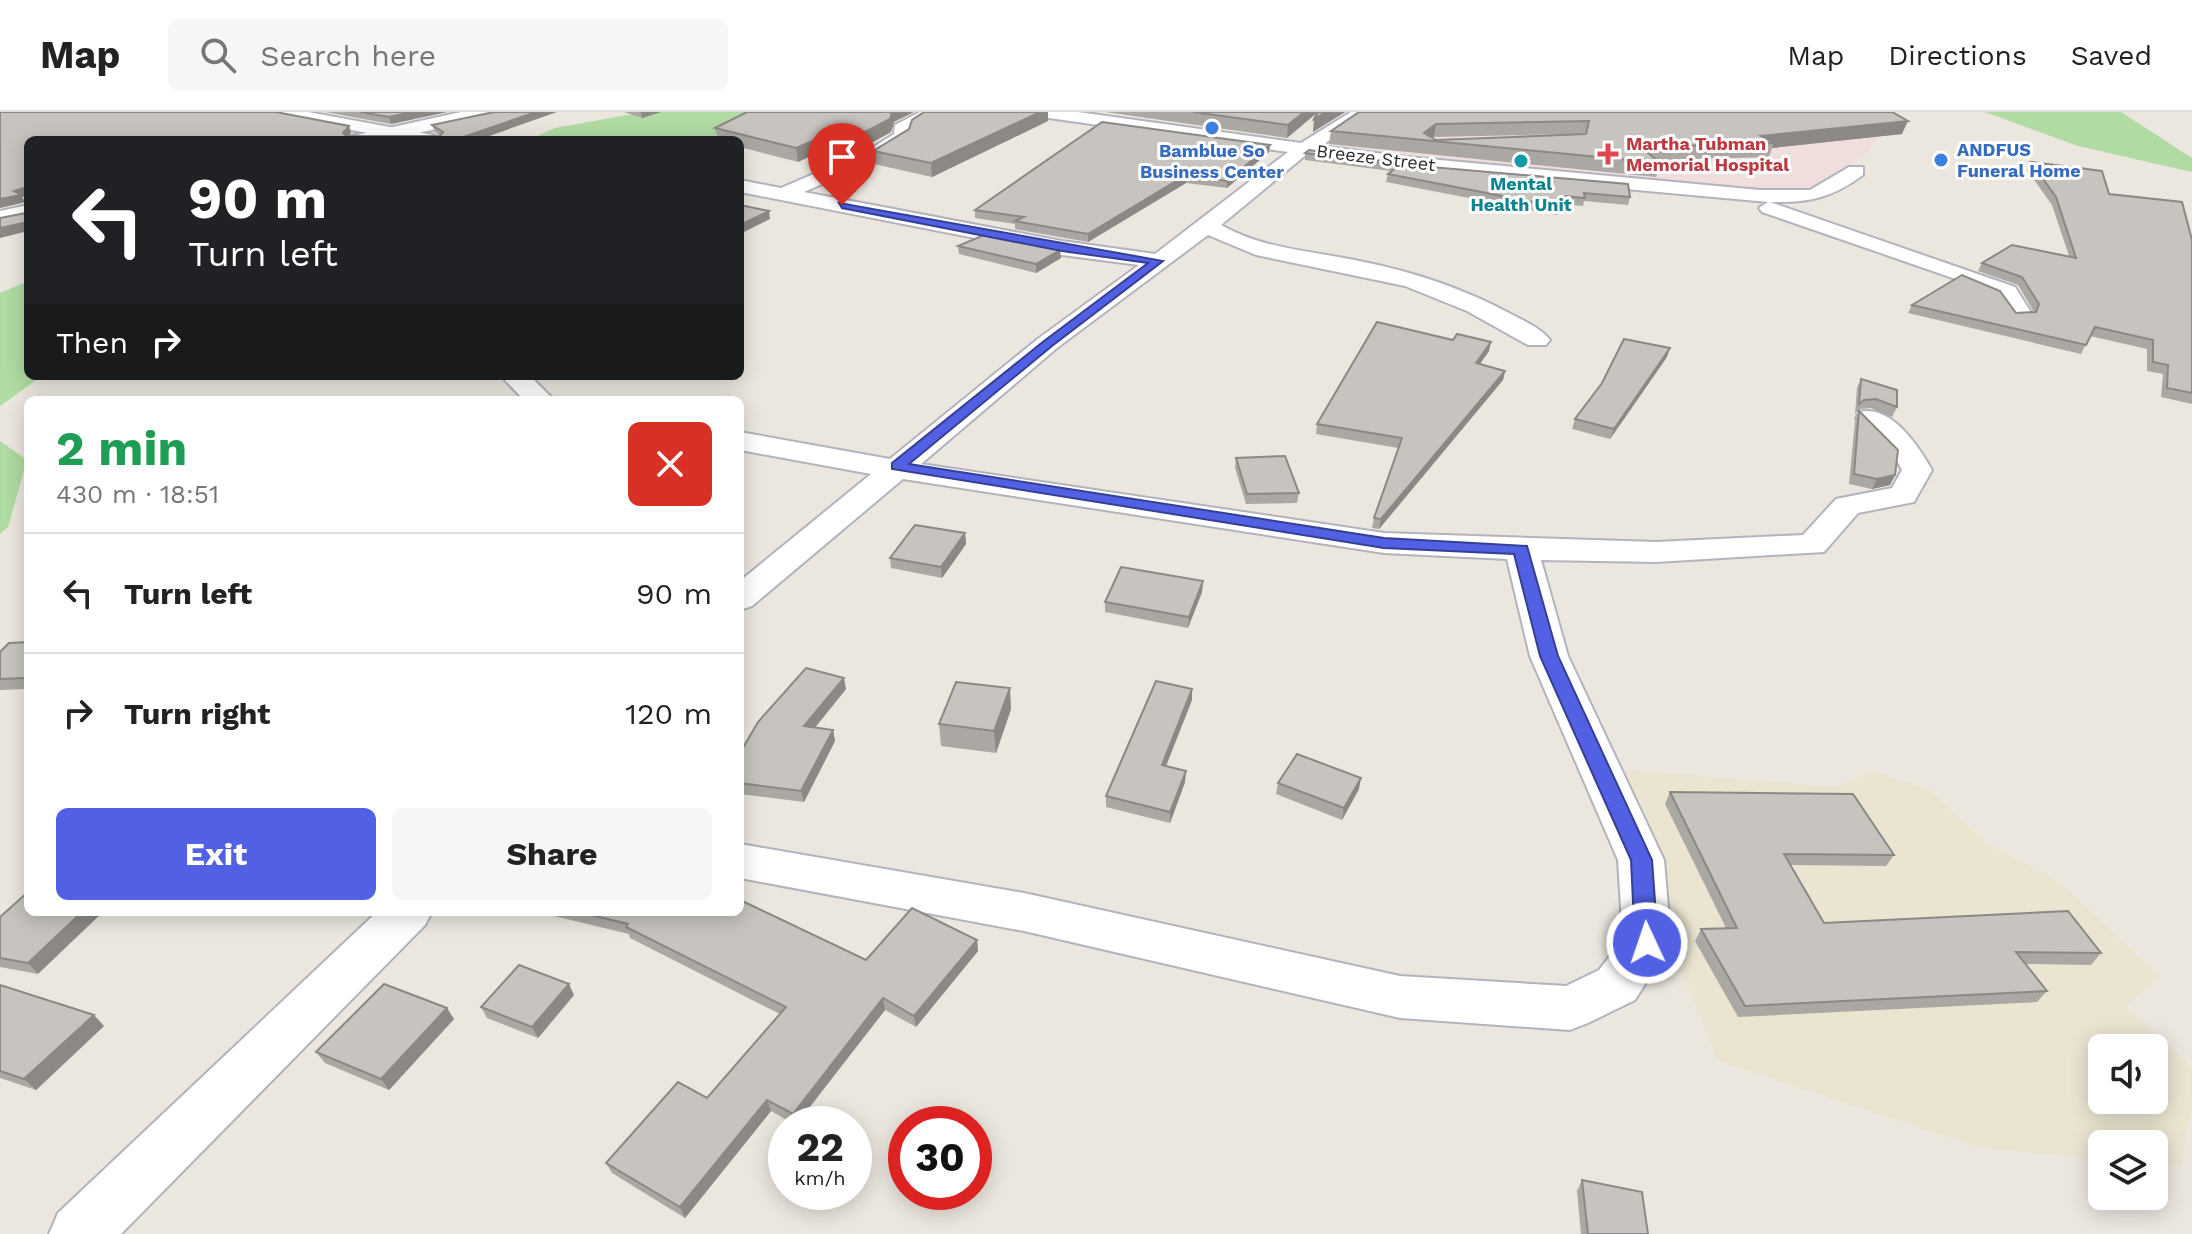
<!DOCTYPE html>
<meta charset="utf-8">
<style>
body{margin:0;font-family:"Work Sans",sans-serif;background:#f6f6f6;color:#222;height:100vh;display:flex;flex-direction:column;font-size:30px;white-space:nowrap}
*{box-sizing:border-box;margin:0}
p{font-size:26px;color:#767676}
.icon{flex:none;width:44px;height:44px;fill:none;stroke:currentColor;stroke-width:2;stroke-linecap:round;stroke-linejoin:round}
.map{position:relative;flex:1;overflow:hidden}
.panel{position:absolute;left:24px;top:284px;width:720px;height:520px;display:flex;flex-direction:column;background:#fff;border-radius:12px;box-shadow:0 4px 20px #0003}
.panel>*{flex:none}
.banner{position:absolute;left:24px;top:24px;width:720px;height:244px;border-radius:12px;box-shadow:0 4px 20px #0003;background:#202124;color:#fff;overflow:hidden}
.tools{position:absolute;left:2088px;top:922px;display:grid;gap:16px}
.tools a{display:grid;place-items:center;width:80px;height:80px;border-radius:12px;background:#fff;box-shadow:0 4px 20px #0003;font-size:40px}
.speed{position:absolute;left:768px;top:994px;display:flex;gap:16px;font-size:40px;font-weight:700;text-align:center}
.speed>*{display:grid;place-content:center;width:104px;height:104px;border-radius:50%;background:#fff;box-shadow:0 4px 20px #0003;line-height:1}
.speed small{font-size:20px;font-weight:400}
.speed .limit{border:12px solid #d22;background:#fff;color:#111}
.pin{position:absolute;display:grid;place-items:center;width:68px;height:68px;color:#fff;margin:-82px -34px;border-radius:50% 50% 50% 0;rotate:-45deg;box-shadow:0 0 8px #0007}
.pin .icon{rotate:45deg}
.me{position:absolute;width:88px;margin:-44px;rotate:357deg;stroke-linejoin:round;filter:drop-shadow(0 0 6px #0008)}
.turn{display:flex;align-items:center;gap:28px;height:168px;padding:0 32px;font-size:36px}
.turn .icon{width:104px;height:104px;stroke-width:2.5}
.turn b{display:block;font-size:56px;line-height:68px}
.then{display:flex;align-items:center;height:76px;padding:0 32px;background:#0003;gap:16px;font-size:30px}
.round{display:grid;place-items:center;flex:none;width:84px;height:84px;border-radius:12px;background:#f6f6f6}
.headline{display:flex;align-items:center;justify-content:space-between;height:136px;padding:0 32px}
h1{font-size:48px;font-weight:700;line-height:60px;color:#1e9e55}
.primary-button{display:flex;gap:16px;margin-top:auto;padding:16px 32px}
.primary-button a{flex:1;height:92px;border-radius:12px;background:#5261e4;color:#fff;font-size:32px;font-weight:700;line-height:92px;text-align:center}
.primary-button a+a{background:#f6f6f6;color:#222}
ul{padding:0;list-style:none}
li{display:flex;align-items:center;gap:24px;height:120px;padding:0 32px;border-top:2px solid #e0e0e0}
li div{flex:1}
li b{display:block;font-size:30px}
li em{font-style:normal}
header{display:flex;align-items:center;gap:48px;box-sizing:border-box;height:112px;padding:0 40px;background:#fff;border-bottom:2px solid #e0e0e0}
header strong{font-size:38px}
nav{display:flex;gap:44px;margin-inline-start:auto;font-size:28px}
.search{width:560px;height:72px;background:#f6f6f6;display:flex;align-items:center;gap:20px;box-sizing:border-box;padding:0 28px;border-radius:12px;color:#767676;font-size:30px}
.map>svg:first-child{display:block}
.education{fill:#eae4d0;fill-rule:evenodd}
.medical{fill:#f0dedd}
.green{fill:#b0dba2}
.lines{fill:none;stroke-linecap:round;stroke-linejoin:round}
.minor-casing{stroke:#b2b3bd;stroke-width:4}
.tertiary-casing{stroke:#b2b3bd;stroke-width:4}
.minor{fill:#fff;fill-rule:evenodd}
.tertiary{fill:#fff;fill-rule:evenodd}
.wall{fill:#aba8a3;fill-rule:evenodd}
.shaded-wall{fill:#8b8885}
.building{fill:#c7c3be;stroke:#8b8885;stroke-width:2;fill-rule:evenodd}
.route{fill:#5261e4;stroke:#353f94;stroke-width:2}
.shop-dot{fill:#3f7fe0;stroke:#fff;stroke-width:3}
.health-dot{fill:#e0444e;stroke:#fff;stroke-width:3}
.culture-dot{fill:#0f9aa8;stroke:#fff;stroke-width:3}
.labels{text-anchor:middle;stroke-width:6;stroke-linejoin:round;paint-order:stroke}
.far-health-label{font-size:18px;font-weight:bold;fill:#be3a42;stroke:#fff;text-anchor:start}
.far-shop-label{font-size:18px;font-weight:bold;fill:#366cbe;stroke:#fff;text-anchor:start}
.far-street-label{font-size:18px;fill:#2b2b2b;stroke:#fff}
.far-culture-label{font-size:18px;font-weight:bold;fill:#0d838f;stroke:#fff}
</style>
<header>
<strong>Map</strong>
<div class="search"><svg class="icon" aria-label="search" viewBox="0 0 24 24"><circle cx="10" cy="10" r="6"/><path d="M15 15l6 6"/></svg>Search here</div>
<nav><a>Map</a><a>Directions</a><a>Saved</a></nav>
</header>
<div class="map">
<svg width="2192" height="1122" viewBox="0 0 2192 1122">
<rect width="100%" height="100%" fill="#ebe7df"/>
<path class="education" d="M1626 658 1837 675 1872 659 1928 677 1987 731 2061 772 2160 864 2126 895 2192 956V992L2181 1054 2154 1051V1032H2102V1047L1982 1036 1718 949 1677 848ZM2102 936H2154V988H2102Z"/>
<polygon class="medical" points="1375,0 1896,0 1867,40 1807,84 1605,63 1581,57 1540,59 1354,43 1333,28"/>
<g class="green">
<polygon points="644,0 773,0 722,28 533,26 555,16"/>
<polygon points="1985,0 2121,0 2192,46 2192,60 2078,34"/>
<polygon points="28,169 28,264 42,264 0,294 0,181"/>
<polygon points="0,329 27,348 8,415 0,422"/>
</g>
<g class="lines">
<g class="minor-casing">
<g id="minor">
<polygon points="273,0 308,0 433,23 442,28 405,28 281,5"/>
<path d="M920 0H940L910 19 909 28 881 46 804 80 1062 129 1155 142 1288 40 1042 5 1034 0H1078L1301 31 1351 0H1371L1321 34 1407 45 1760 78H1810L1849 55H1863V63C1832 86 1808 91 1770 90L2015 175 2032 202 2029 207H2011L1998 185 1973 173 1762 100 1759 96 1768 90 1407 57 1307 42 1221 113C1265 138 1315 139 1364 150 1414 160 1464 177 1509 201 1522 208 1541 216 1550 228L1546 233H1528L1467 199 1405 174 1256 143 1208 123 1057 236 921 352 1384 421 1656 430 1803 423 1836 387 1892 376 1902 358 1894 343 1856 306 1860 300C1891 292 1919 335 1932 358L1914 390 1858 401 1824 440 1656 450 1541 448 1568 544 1664 748 1671 831 1635 888 1588 911 1570 918 1400 906 1024 819 740 766V732L1024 781 1400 864 1566 874 1599 858 1623 827 1618 748 1530 544 1507 447 1384 441 903 367 752 494 740 498V469L871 362 740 338V320L890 347 1039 226 1139 153 1062 143 740 80V68L781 76 869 38 894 22 895 13Z"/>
<polygon points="501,264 530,264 554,288 524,288"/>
<polygon points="377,800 432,800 425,813 121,1122 49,1122 58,1101"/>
</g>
</g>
<g class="tertiary-casing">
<g id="tertiary">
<polygon points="461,0 498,0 495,4 387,28 349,28 352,24"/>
<polygon points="28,93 28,107 0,113 0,99"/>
</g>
</g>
<use href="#minor" class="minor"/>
<use href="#tertiary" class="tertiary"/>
</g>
<g class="wall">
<polygon points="0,0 278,1 349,14 351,21 349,24 440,24 435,20 432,13 478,28 28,28 28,84 22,85 25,90 0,96"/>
<polygon points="325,0 447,0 391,12"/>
<polygon points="624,0 661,0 642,6"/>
<polygon points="924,0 1048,0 1048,9 932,65 874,52 873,39 909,17"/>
<polygon points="1105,0 1345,0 1313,20 1317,0 1287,26"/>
<path d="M1359 0 1902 22 1772 36 1769 45 1656 48 1660 51 1656 65 1329 32 1331 19ZM1567 22 1436 28 1433 26 1434 25Z"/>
<polygon points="894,10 891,20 844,46 819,40 798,50 740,35 740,28 718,28 715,16"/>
<polygon points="1270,33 1269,40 1227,76 1186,71 1088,130 1015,117 1015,112 975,106 975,98"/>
<polygon points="1309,38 1630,85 1628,93 1584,89 1583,94 1563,92 1557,103 1386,70 1388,62 1391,59 1305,48 1305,41"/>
<polygon points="2031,50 2109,82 2192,128 2192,292 2161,285 2163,262 2147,259 2147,237 2090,224 2081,242 1908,201 1912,193 2016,201 2034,200 2018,173 1978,159 1982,151 2069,144 2052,93 2027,58"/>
<polygon points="958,134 1061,146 1036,161 959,142"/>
<polygon points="1489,239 1480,252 1505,259 1503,268 1379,417 1372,416 1374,406 1398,336 1316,322 1317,312"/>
<polygon points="1667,245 1610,327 1572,317 1575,307"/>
<polygon points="1861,267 1897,295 1892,305 1871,296 1860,297 1855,302 1857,276"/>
<polygon points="1859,299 1895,363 1890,373 1872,377 1849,372 1855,309"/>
<polygon points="1236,346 1299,381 1297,391 1246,392 1235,356"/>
<polygon points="965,421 966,432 942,466 891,456 890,446"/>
<polygon points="1203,469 1202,480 1188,516 1105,500 1105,490"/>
<polygon points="28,530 28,577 0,578 0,540"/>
<polygon points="846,577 815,616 833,618 835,629 804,690 740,682 740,641"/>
<polygon points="1192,588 1166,654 1186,659 1185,670 1170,711 1106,695 1106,684"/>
<polygon points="1011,597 996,641 941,634 939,612"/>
<polygon points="1278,671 1359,677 1342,708 1276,682"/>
<polygon points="1670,680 1894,743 1886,754 1790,753 1824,811 2101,841 2091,853 2025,852 2047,879 2037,890 1738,905 1695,829 1701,817 1726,816 1665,692"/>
<polygon points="537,800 740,800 866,848 977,828 978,839 916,915 885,898 797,1012 794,1012 771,999 685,1106 612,1061 606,1051 707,986 780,902 630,826 629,822"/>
<polygon points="0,805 38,862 0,855"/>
<polygon points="0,873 104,914 36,978 0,966"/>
<polygon points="574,883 538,926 487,906 481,895"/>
<polygon points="454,907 389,978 325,951 316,940"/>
<polygon points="1582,1068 1648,1122 1581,1122 1577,1079"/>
</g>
<g class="shaded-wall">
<polygon points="413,0 447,0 391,12 389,5"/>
<polygon points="536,0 557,0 478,28 455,28"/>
<polygon points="641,0 661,0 642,6"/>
<polygon points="892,0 914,0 894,10 891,20 844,46 842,32"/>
<polygon points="1040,0 1048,0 1048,9 932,65 931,51"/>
<polygon points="1304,0 1318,0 1287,26 1288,13"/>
<polygon points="1326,0 1345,0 1313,20 1314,7"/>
<polygon points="1908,9 1902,22 1772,36 1774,31 1761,24"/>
<polygon points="1436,12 1434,25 1429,28 1424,21"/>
<polygon points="349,14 351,21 346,28 343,21"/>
<polygon points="817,27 819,40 798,50 796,36"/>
<polygon points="1270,33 1269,40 1227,76 1227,69"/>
<polygon points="1186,63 1186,71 1088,130 1088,122"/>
<polygon points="28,75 28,84 22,85 25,90 0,96 0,87 14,79"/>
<polygon points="769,99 770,107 740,122 740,113"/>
<polygon points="28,110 28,119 0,126 0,116"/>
<polygon points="1060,138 1061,146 1036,161 1036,152"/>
<polygon points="1491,230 1489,239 1474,260 1476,251"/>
<polygon points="1670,236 1667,245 1610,327 1614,317"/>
<polygon points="1505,259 1503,268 1379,417 1381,407"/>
<polygon points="1895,363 1890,373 1872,377 1877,367"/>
<polygon points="965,421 966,432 942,466 941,455"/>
<polygon points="1203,469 1202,480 1188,516 1189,505"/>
<polygon points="844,566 846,577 807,625 804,614"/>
<polygon points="1010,576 1011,597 996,641 994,619"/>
<polygon points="1192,577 1192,588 1162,664 1162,653"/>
<polygon points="833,618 835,629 804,690 801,679"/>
<polygon points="1186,659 1185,670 1170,711 1170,700"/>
<polygon points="1361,666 1359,677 1342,708 1344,696"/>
<polygon points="82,800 103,800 38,862 28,851"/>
<polygon points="977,828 978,839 916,915 914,904"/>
<polygon points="569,872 574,883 538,926 532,915"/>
<polygon points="883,886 885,898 796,1012 793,1002"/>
<polygon points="447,896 454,907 389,978 381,967"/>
<polygon points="94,903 104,914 36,978 24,967"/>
<polygon points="767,988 771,999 685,1106 680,1095"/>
</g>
<g class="building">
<polygon points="0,0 276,0 349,14 343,21 346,24 440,24 443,20 432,13 494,0 536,0 455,28 28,28 28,75 14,79 21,83 0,87"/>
<polygon points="360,0 413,0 389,5"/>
<polygon points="747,0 892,0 890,7 842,32 817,27 796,36 715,16"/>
<polygon points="924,0 1040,0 931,51 873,39 909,17 912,8"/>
<polygon points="1193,0 1304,0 1288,13"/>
<polygon points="1318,0 1326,0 1314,7"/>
<path d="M1359 0H1892L1908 9 1761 24 1774 31 1641 35 1660 51 1331 19ZM1589 9 1586 22 1436 28 1424 21 1436 12Z"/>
<polygon points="1102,10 1270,33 1227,69 1186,63 1088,122 1015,109 1024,105 975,98"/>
<polygon points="1309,38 1408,53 1628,72 1630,85 1584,81 1585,86 1565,84 1559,95 1388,62 1400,53 1305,41"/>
<polygon points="2031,50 2102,59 2109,82 2182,90 2192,128 2192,281 2167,276 2168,253 2153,250 2153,228 2095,215 2086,233 1912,193 1962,163 2000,179 2016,201 2036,200 2039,192 2022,165 1982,151 2012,133 2076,146 2056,85"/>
<polygon points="26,86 28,87 28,110 0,116 0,106 26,101"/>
<polygon points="740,93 769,99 740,113"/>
<polygon points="984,123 1060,138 1036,152 958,134"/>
<polygon points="1377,210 1453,228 1457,222 1491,230 1476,251 1505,259 1381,407 1374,406 1402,326 1317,312"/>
<polygon points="1624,227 1670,236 1614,317 1575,307 1602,271"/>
<polygon points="1861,267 1897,278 1897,295 1876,287 1864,288 1859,292"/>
<polygon points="1859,299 1898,338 1895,363 1877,367 1854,362"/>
<polygon points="1285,344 1299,381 1247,382 1236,346"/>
<polygon points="915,413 965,421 941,455 890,446"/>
<polygon points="1121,455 1203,469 1189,505 1105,490"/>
<polygon points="28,530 28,563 25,566 0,567 0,540 9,531"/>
<polygon points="806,556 844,566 804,614 833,618 801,679 740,671 740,641 758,610"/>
<polygon points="1156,569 1192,577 1162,653 1186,659 1170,700 1106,684"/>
<polygon points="956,570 1010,576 994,619 939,612"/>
<polygon points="1297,642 1361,666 1344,696 1278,671"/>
<polygon points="1670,680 1853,682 1894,743 1784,742 1824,811 2068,799 2101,841 2016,840 2047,879 1745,894 1701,817 1737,816"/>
<polygon points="28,780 28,800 82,800 28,851 0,846 0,805"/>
<polygon points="740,788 866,848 912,796 977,828 914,904 883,886 793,1002 767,988 680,1095 606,1051 678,970 707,986 786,895 626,815 628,812 579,800 740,800"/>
<polygon points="519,853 569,872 532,915 481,895"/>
<polygon points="384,872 447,896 381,967 316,940"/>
<polygon points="0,873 94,903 24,967 0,959"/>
<polygon points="1582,1068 1642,1080 1648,1122 1588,1122"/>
</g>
<polygon class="route" points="839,91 1163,149 1052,234 909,352 1384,426 1527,434 1558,544 1652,748 1658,831 1655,838 1638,838 1635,831 1631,748 1540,544 1514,442 1384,436 892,357 892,351 1044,229 1148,151 1062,139 842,96"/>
<g class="shop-dot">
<circle cx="1212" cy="16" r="8"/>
<circle cx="1941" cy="48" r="8"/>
</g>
<path class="health-dot" d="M1604 30h8v8h8v8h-8v8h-8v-8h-8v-8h8z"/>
<circle class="culture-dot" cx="1521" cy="49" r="8"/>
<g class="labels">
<g class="far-health-label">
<text x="1626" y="38">Martha Tubman<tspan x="1626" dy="21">Memorial Hospital</tspan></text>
</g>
<g class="far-shop-label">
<text x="1957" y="44">ANDFUS<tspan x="1957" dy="21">Funeral Home</tspan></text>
<text x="1212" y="45" text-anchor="middle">Bamblue So<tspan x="1212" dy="21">Business Center</tspan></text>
</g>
<g class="far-street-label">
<text transform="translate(1376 46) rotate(7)" y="6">Breeze Street</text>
</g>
<g class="far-culture-label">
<text x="1521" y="78">Mental<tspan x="1521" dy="21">Health Unit</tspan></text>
</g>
</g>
</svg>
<div class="tools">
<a><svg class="icon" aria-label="sound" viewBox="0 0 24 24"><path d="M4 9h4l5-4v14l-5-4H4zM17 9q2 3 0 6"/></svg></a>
<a><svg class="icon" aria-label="layers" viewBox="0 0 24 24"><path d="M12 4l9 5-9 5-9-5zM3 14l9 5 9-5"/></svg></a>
</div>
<div class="speed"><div>22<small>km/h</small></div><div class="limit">30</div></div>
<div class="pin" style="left:842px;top:93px;background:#d93025"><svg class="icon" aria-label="arrive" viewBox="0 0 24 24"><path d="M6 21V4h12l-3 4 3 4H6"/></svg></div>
<svg class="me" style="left:1647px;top:831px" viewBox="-20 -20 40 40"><circle r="17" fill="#5261e4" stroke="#fff" stroke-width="3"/><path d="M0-11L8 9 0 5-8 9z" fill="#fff"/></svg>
<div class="banner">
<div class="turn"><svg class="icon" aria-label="left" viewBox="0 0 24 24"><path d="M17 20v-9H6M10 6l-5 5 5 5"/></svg><div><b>90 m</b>Turn left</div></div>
<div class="then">Then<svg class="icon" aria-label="right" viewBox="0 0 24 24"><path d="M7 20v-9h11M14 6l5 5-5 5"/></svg></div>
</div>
<section class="panel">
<div class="headline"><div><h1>2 min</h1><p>430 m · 18:51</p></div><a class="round" style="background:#d93025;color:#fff"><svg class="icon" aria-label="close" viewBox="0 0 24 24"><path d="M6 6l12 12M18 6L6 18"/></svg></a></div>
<ul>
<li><svg class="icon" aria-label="left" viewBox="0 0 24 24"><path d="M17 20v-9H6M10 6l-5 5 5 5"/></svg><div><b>Turn left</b></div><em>90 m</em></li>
<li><svg class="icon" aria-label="right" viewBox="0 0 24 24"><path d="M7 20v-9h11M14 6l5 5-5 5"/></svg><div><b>Turn right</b></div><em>120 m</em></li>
</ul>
<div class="primary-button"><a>Exit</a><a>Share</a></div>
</section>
</div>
